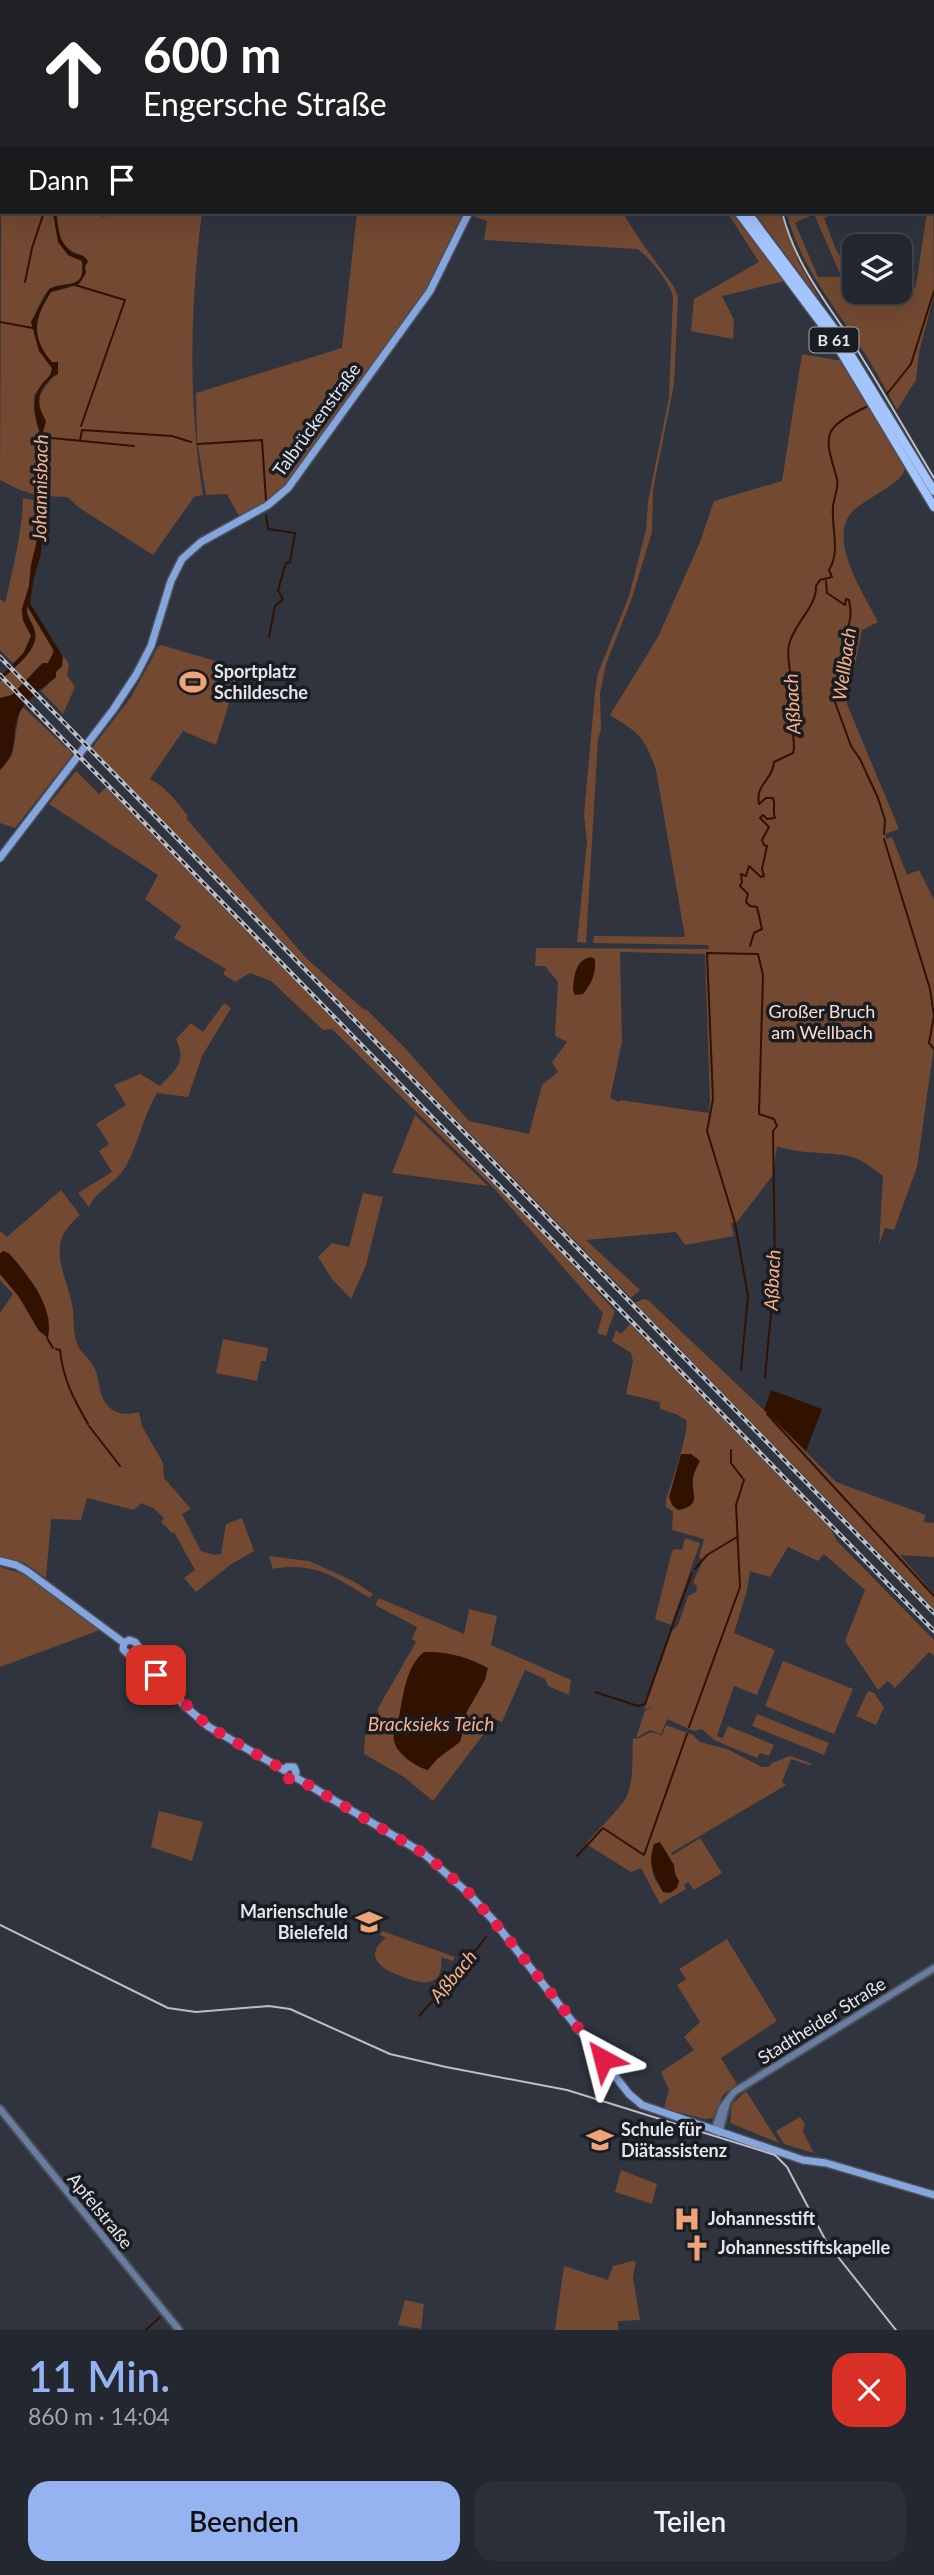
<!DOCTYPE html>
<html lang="de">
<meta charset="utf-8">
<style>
body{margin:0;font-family:Lato,sans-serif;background:#2b2f37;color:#f1f3f6;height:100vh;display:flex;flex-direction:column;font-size:26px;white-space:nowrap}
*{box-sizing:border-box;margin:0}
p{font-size:23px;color:#a3a5aa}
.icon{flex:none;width:38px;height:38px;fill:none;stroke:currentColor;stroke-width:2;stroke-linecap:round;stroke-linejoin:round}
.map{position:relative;height:2330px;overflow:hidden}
.drawer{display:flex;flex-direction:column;background:#23272f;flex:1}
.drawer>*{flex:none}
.top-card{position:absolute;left:0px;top:0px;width:934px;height:214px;box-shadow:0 7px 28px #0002,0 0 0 2px #40444b;background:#202124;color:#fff;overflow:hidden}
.tools{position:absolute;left:842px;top:234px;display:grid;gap:14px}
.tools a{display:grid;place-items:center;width:70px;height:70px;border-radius:14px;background:#23272f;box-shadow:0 7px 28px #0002,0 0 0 2px #40444b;font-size:35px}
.pin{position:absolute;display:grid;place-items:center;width:60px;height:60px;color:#fff;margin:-30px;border-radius:14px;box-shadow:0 4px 10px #0006}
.me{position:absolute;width:77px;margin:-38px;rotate:322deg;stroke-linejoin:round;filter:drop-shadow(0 0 5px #0008)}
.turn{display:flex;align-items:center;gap:24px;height:147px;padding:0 28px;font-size:32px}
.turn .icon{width:91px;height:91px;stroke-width:2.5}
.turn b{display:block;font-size:49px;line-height:60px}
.then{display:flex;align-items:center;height:66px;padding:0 28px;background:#0003;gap:14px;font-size:26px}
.round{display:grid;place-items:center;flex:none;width:74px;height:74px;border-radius:21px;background:#2b2f37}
.overview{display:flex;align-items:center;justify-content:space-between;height:119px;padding:0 28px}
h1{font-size:42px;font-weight:600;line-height:52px;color:#95b2f1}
.action{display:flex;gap:14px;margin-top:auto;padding:14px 28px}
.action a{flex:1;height:80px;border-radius:21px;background:#95b2f1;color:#111;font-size:28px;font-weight:600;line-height:80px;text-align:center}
.action a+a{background:#2b2f37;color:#f1f3f6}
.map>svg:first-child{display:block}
.green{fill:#734931;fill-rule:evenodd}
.water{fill:#311201}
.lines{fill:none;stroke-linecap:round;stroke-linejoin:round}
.stream{stroke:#311201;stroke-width:2}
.tertiary-casing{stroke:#4c505b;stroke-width:10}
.secondary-casing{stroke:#4c505b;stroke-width:10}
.primary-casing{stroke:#4c505b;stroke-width:11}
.tertiary{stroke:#697da0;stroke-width:6}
.secondary{stroke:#85a5dd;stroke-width:7}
.primary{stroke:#a4c4fe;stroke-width:8}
.tram{stroke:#babec6;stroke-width:2}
.rail-casing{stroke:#babec6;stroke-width:4.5}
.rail{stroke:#191c21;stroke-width:2;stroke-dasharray:5;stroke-linecap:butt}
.route{stroke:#e11d48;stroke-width:12;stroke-dasharray:0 21.6}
.labels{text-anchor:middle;stroke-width:7;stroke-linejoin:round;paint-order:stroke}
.shield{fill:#191c21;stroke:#a6a9b0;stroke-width:2}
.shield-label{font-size:16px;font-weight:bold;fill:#e2e6ed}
.street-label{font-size:18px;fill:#e2e6ed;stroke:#191c21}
.poi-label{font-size:18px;font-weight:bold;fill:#e2e6ed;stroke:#191c21;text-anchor:start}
.park-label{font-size:18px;fill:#fcddcd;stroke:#191c21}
.water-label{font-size:19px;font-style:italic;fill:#fab087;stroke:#191c21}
</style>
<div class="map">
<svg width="934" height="2330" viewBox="0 0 934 2330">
<rect width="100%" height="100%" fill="#2f343f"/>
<g class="green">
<path d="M2 32V212H53L58 242 68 255 82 261C86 297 60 276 47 292 40 300 36 313 31 322L46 361 52 368 51 375 34 395V411L40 434 39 496 20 490 0 480Z"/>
<path d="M933 160 934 295 919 352 916 380 897 410C884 386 871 362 856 340 827 296 800 263 786 212H838L824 218 836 250 854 278V292L912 291 916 285 927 212H933ZM814 214 841 276V277H818L795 223Z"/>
<path d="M56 212H98L103 217 118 212H202C190 306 188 402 203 495L194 497 153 555 78 507 68 497 44 496V466L47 453 41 439 46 421C31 399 41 394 54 375 53 363 48 361 43 350 31 328 39 311 51 292 79 285 87 287 84 256 59 249 60 235 56 212Z"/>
<polygon points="357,212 464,212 425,291 284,488 276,495 239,516 227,494 206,495 197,440 196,393 342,348"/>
<path d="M477 212H622L642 243 674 287 678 297 674 384 653 490 652 532 632 598 606 664 600 693 601 730 598 739 586 943 577 942 587 842 584 815 595 692 598 673 629 596 646 530 648 501 669 398 673 296C668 281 651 258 637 249L484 240 487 221 475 217Z"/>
<polygon points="727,212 731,212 785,281 722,296 734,320 733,339 691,331 694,299 759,262"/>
<polygon points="754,212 780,212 798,261 822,303"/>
<path d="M802 354 842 361 905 468C903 478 896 481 888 487 877 495 862 502 852 512 827 540 864 594 878 622L862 630 847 704 899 829 885 834 886 839 892 837 907 875 919 870 934 900V1046L917 1167 894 1230 885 1228 879 1245 883 1176C876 1171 868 1164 860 1160 839 1150 803 1156 777 1146L773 1175 737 1222 731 1223 734 1236 685 1245 676 1232 586 1240 640 1290 631 1298 92 748 131 697 158 647 161 645 240 668 216 745 183 731 150 779C167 788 177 802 188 816L186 818 306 958 362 1008 367 1010 405 1048 469 1121 529 1134 542 1085 558 1072 552 1062 567 1042 555 1036 558 982 545 966H535L536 948 709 949 708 945 593 943 594 936 685 937 656 770C644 736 640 734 610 715L658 637 700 542 714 501 782 481ZM620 952 705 954 710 1100 709 1113 620 1100 619 1102 610 1098 622 1042Z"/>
<path d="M23 498 39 501 36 548 31 565 29 586 22 609 23 620 31 636 25 651 13 663 0 650V599L5 603C13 568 22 534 23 498Z"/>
<path d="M27 606 53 648V655L48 663H42L12 695 0 698V681C11 670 39 650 35 632 33 622 26 618 27 606Z"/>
<polygon points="62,654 69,664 67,675 75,687 63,714 41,691 56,677 54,675 63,657"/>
<polygon points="23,707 73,754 15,828 0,823 0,770 12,756 19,714"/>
<polygon points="76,771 99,794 106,787 567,1259 615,1311 606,1336 597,1333 603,1313 493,1187 332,1029 323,1030 271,981 250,973 235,982 223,974 226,969 174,938 181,926 145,899 158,875 49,804"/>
<path d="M224 1003 231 1008 202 1056 188 1097 157 1093C143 1116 139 1143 126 1166 116 1183 97 1190 89 1207L78 1193 112 1172 99 1151 109 1144 96 1124 126 1105 114 1085 140 1074 160 1086C176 1069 187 1063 176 1039L191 1023 203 1032Z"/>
<polygon points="415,1115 488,1186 392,1173"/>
<path d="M61 1190 80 1215C71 1223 61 1233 60 1246 58 1266 68 1284 72 1304 75 1318 72 1333 78 1346 82 1354 90 1359 94 1367 101 1379 96 1393 109 1407 117 1415 129 1415 139 1412L142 1426 163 1463 164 1478 191 1509 182 1514 201 1551 214 1555 221 1554 226 1524 242 1518 254 1551 230 1565 196 1592 184 1578 195 1570 174 1532 172 1533 161 1522 164 1518 153 1508 141 1503 134 1510 87 1498 81 1520 51 1519 46 1578 25 1563 0 1556V1313L13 1294 0 1280V1274L19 1296 39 1331 49 1320 37 1289 9 1253 3 1251 0 1254V1231L7 1237Z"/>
<polygon points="363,1193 383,1197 366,1265 351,1299 332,1279 318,1257 332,1243 349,1247"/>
<polygon points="643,1299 648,1300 764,1410 836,1482 926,1515 923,1522 934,1523 934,1557 900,1555 934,1594 934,1609 635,1303"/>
<path d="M630 1324 830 1528 837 1541 934 1640V1656L929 1652 895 1688 888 1681 878 1690 845 1641 865 1590 824 1554 818 1561 788 1547 770 1577 750 1571 747 1590 734 1633 775 1650 757 1695 734 1686 717 1736 723 1738 728 1726 774 1745 769 1756 760 1753 757 1758 714 1740 702 1729 694 1731 667 1719 661 1734 650 1730 636 1738 645 1711 654 1705 644 1710 672 1631 678 1625 688 1596 696 1592 697 1586 693 1582 703 1560 699 1557 704 1539 672 1530 673 1512 666 1507V1500C671 1483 690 1431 686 1420L676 1414 660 1409V1402L626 1394 633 1361 631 1353 612 1341 616 1330 621 1334Z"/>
<polygon points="223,1339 268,1348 266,1361 261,1361 257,1381 216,1373"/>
<polygon points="685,1538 700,1543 671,1625 655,1619 672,1551 675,1549 682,1550"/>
<path d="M269 1556 309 1561 353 1581 373 1594 370 1598C337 1578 314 1561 273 1569Z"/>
<polygon points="0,1567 23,1574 100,1630 0,1667"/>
<polygon points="379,1598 464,1634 469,1609 497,1616 491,1645 571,1680 569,1695 548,1686 545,1679 525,1670 502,1722 492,1718 483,1735 433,1801 404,1777 364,1754 365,1737 379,1712 377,1710 416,1642 412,1639 417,1627 375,1605"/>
<polygon points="783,1661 853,1689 834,1734 765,1706"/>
<polygon points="868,1691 874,1693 884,1707 876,1725 856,1716"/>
<polygon points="757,1714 829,1743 824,1755 752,1726"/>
<path d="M666 1725 693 1735 700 1742 727 1749 762 1767H769L772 1763 790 1756 813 1764 809 1765 791 1759 782 1782 786 1785 671 1853 673 1855 700 1838 722 1873 694 1890 688 1882 684 1885 686 1889 660 1904 641 1868 631 1872 586 1844C595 1832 625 1805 628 1793 634 1777 632 1755 633 1738L637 1739 651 1732 662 1735ZM651 1859 674 1870 679 1881 663 1892 654 1878Z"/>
<polygon points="159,1811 203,1822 192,1861 151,1847"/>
<path d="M382 1931 455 1957 453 1961 441 1957C444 1990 421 1984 400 1976 380 1968 363 1956 386 1938L380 1935Z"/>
<polygon points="727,1939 777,2021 721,2058 737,2084 723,2095 713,2118 704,2119 664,2108 669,2090 661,2072 694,2050 684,2037 700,2022 677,1985 686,1979 679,1969"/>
<polygon points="746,2091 779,2143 730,2123 732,2104"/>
<polygon points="800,2117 805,2124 803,2132 814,2153 784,2144 776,2131"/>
<polygon points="621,2170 657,2184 652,2204 615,2192"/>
<polygon points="633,2261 636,2262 633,2277 640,2320 618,2321 618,2330 555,2330 564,2266 608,2280 613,2266"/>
<polygon points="405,2300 424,2304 421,2329 398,2325"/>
</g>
<g class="water">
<path d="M53 212H56C58 226 58 245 74 253 80 256 83 254 88 261L85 267 86 273 79 284 51 292C34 318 30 337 52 362H58V374C38 384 34 403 46 421L41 439 47 453 44 466 45 519 40 558 34 577 30 603 63 657 62 666 56 672V677C45 686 26 700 20 712 9 735 22 747 0 770V698L12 695 43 663H48L54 651 27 606C26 618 33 622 35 632 39 651 11 670 0 681V677L23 654 31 636 23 620 22 609 29 586 31 565 37 540 39 501 36 491C41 474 43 455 37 437L40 434C35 415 29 399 43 383 48 377 51 376 52 368L39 351 31 322 49 289C67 281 86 290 82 261L68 255 58 242Z"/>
<path d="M591 957 595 959C596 973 592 983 583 994L575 995 573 990C574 977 575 960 591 957Z"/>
<path d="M3 1251C11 1253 17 1263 23 1270 38 1290 53 1312 48 1338L39 1331 19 1297 0 1274V1254Z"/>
<polygon points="771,1390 822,1409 806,1451 764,1410"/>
<path d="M681 1454H691L700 1461C697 1467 694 1472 693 1478 691 1493 703 1506 678 1510L672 1505 669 1497Z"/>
<path d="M424 1652C447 1651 468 1657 488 1668L485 1680 465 1715 464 1728 460 1742 437 1759 428 1770C416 1767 399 1755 395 1744 391 1735 397 1726 399 1717 403 1696 406 1666 424 1652Z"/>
<path d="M660 1842 674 1865 675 1875 679 1881 677 1888 670 1893 663 1892C654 1873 647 1867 654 1844Z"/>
</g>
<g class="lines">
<g class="stream">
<polyline points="25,282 32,248 44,212"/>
<polyline points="75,285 125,300 81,426"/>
<polyline points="0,322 33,328"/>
<polyline points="887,394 911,364 934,291"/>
<polyline points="41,437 134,446"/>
<polyline points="80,441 82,430 172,436 191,442"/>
<polyline points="198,444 262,440 266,501"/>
<polyline points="266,515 268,529 295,533 290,562 286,563 278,590 283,599 275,606 269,637"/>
<path d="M826 581 827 593 845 605 846 599 849 600C855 625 841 634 845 652L835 702 851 746 860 759 878 798 885 820 884 834"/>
<polyline points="884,839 930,989 934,1016 929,1043 934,1049"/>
<path d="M750 946 754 933 762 929 757 907 750 906 746 902 748 894 740 886 742 882 741 874 746 876 749 866 761 877 764 876 762 869 767 846 764 845 762 840 769 827 760 818 763 815 767 819 775 818C772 810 776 805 773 798H766L759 804C755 784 773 780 774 762L793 753 794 749C793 723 790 698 790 672 789 663 787 654 789 645 793 624 817 607 816 586L820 580 832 577 829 570C841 551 831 528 833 506 834 498 839 487 837 479 824 434 821 429 866 407"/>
<polyline points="47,1338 53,1348"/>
<path d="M56 1349 60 1350C63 1379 73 1398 88 1424"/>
<polyline points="741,1370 748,1296 735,1223 707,1131 713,1099 707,953 758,954 763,975 759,1114 774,1119 777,1126 773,1131 775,1271 765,1377"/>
<polyline points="767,1414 934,1596"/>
<polyline points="89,1426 120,1466"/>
<polyline points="695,1569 707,1555 737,1537"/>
<polyline points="679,1608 692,1573"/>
<polyline points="595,1692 638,1706 645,1704 678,1610"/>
<polyline points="689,1727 740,1587 736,1505 744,1480 731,1463 731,1450"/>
<polyline points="577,1856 603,1828 644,1855 687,1734"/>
<polyline points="419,2016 463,1967 486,1937"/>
<polyline points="146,2330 160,2317"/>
</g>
<g class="tertiary-casing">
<g id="tertiary">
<polyline points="0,2109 179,2330"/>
<polyline points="714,2131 722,2108 734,2092 934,1968"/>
<polyline points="719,2133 727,2102"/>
</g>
</g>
<g class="secondary-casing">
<g id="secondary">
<polyline points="933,7 934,7"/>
<polyline points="0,858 113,710 136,675 151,646 171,581 182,559 201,542 268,505 288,488 430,291 469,212"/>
<polyline points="0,1561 16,1565 27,1571 124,1643"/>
<polyline points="124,1643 129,1640 135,1642 138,1646 136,1653"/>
<polyline points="124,1643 123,1649 129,1655 136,1653"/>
<polyline points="136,1653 186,1707 209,1727 284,1770"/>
<polyline points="284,1770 287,1767 294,1767 296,1772 295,1777"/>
<polyline points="295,1777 423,1853 467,1892 493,1920 629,2094 642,2105 803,2160 826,2163 934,2195"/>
</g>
</g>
<g class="primary-casing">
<g id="primary">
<polyline points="587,0 588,2"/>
<polyline points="596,0 597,2"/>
<polyline points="738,212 833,339 934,507"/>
<polyline points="747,212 838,334 934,491"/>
</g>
</g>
<use href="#tertiary" class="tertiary"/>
<use href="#secondary" class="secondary"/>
<use href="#primary" class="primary"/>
<g class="tram">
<polyline points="780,0 780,2"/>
<path d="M782 212C796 267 827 302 856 348 883 391 908 435 934 478"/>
<polyline points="0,1925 168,2008 196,2012 269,2006 290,2009 390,2054 446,2067 567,2090 775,2155 787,2167 827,2243 896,2330"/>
</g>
<g class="rail-casing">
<g id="rail">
<polyline points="0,657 934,1613"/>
<polyline points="0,675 934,1631"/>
</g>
</g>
<use href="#rail" class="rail"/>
</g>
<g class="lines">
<polyline class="route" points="156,1675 209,1727 284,1770 284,1775 287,1779 295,1777 423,1853 446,1872 471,1895 506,1936 603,2059"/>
</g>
<defs>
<g id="stadium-bare" transform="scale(2.1)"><path d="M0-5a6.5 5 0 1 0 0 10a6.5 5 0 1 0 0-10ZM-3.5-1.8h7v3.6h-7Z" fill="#efa378" stroke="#191c21" stroke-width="2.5" paint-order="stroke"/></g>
<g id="school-bare" transform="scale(2.1)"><path d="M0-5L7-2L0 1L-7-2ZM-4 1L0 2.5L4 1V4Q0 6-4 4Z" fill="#efa378" stroke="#191c21" stroke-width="2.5" paint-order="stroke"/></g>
<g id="hospital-bare" transform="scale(2.1)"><path d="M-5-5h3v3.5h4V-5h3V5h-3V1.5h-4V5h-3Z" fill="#efa378" stroke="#191c21" stroke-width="2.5" paint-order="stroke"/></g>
<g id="church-bare" transform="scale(2.1)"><path d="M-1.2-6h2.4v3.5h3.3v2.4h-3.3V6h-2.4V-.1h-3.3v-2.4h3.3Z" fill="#efa378" stroke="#191c21" stroke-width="2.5" paint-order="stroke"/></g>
</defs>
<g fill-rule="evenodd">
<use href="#stadium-bare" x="193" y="682"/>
<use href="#school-bare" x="369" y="1922"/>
<use href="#school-bare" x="600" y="2140"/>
<use href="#hospital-bare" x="687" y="2219"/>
<use href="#church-bare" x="697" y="2248"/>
</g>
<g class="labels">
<rect class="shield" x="809.5" y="327.5" width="49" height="25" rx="5"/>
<g class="shield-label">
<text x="834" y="346">B 61</text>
</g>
<g class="street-label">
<text transform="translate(317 420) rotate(-54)" y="6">Talbrückenstraße</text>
<text transform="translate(822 2021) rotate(-32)" y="6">Stadtheider Straße</text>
<text transform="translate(100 2211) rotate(51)" y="6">Apfelstraße</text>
</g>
<g class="poi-label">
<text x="214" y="678">Sportplatz<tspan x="214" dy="21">Schildesche</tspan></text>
<text x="348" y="1918" text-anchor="end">Marienschule<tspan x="348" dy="21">Bielefeld</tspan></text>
<text x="621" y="2136">Schule für<tspan x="621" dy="21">Diätassistenz</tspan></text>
<text x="708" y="2225">Johannesstift</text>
<text x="718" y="2254">Johannesstiftskapelle</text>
</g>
<g class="park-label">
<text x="822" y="1018">Großer Bruch<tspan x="822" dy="21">am Wellbach</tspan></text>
</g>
<g class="water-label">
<text transform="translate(40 488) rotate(-89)" y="7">Johannisbach</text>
<text transform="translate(844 664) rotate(-82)" y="7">Wellbach</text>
<text transform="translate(792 704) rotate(-93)" y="7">Aßbach</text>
<text transform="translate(772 1280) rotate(-87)" y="7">Aßbach</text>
<text x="431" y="1731">Bracksieks Teich</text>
<text transform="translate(453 1976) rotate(-50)" y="7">Aßbach</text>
</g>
</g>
</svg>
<div class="tools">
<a><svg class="icon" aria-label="layers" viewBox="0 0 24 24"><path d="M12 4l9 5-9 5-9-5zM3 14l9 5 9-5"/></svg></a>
</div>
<div class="pin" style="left:156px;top:1675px;background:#d93025"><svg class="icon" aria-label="arrive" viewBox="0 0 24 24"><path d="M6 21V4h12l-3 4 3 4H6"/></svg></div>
<svg class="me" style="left:603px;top:2059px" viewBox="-20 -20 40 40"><path d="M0-17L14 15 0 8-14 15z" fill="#e11d48" stroke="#fff" stroke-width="4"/></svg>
<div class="top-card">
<div class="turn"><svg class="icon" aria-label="ahead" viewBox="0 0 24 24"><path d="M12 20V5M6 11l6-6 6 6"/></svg><div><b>600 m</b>Engersche Straße</div></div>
<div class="then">Dann<svg class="icon" aria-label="arrive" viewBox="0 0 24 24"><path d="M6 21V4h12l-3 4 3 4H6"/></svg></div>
</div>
</div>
<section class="drawer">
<div class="overview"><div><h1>11 Min.</h1><p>860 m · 14:04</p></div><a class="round" style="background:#d93025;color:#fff"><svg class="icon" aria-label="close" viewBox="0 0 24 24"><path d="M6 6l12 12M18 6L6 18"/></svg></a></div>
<div class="action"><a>Beenden</a><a>Teilen</a></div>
</section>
